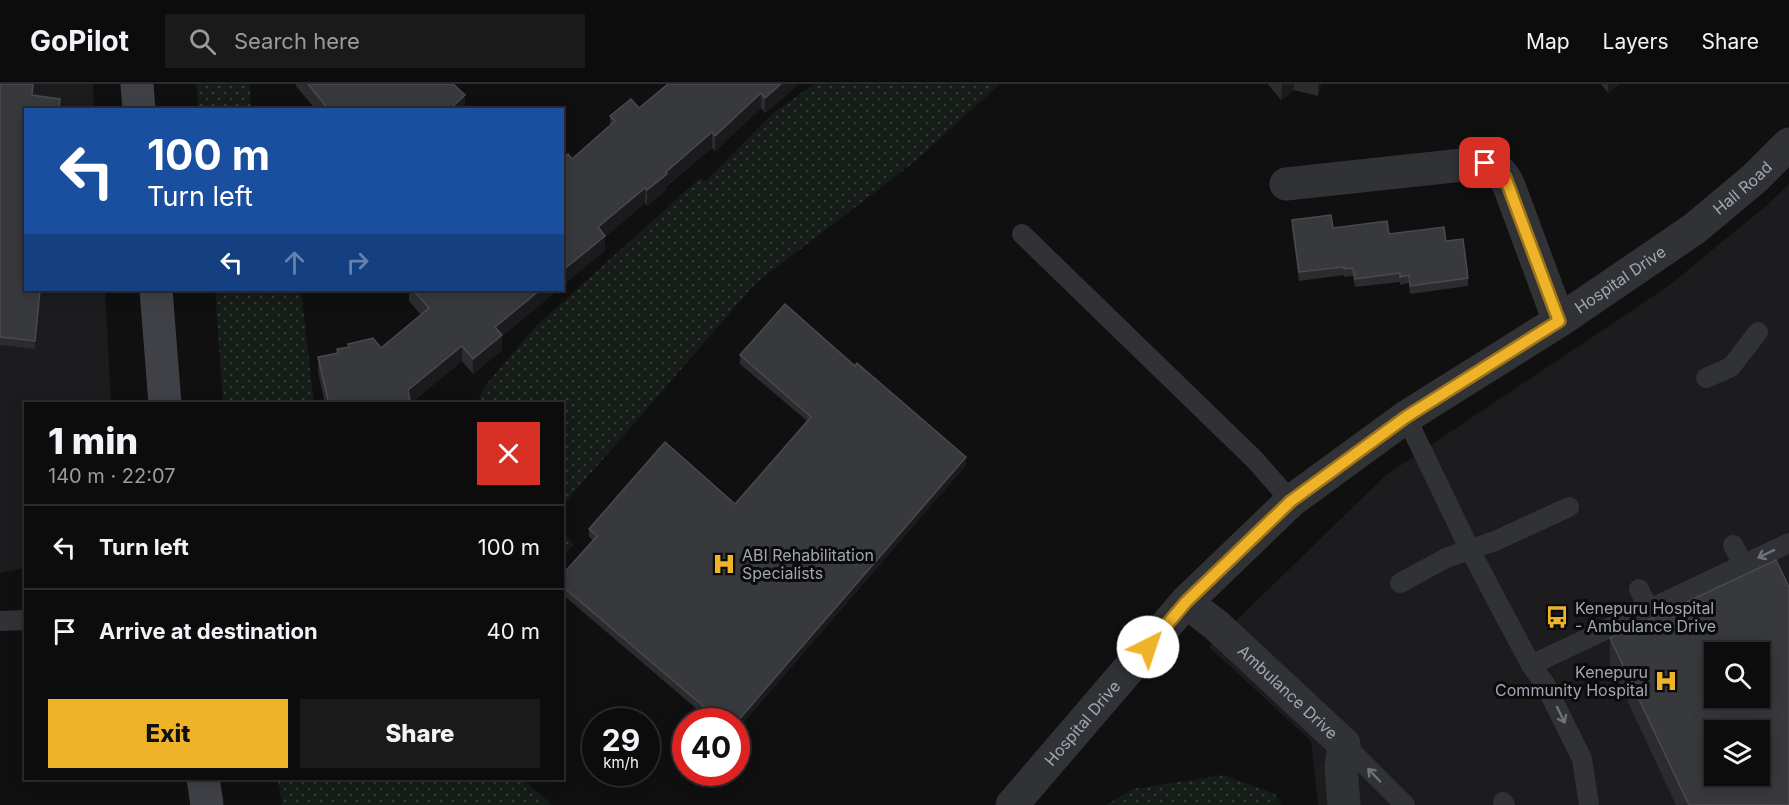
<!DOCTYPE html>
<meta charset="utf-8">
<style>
body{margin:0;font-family:Inter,sans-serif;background:#1a1a1b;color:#f1f3f6;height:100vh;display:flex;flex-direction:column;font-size:22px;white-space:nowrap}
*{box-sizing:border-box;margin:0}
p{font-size:20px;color:#9a9b9d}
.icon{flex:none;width:33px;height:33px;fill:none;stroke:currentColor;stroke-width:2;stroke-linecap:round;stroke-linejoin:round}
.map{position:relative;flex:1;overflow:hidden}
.drawer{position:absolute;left:24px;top:318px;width:540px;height:378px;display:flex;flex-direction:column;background:#0c0c0d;border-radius:0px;box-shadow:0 3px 15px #0003,0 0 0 2px #2c2c2e}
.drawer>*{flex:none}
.top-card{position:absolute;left:24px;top:24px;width:540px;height:183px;border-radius:0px;box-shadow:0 3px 15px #0003,0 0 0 2px #2c2c2e;background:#1a4fa0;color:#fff;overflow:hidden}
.fabs{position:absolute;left:1704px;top:558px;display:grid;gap:12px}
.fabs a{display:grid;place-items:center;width:66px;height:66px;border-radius:0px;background:#0c0c0d;box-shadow:0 3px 15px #0003,0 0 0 2px #2c2c2e;font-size:30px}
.speed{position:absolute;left:582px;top:624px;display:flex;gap:12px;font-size:30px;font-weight:700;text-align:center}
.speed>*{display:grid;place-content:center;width:78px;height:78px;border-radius:50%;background:#0c0c0d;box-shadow:0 3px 15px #0003,0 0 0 2px #2c2c2e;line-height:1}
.speed small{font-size:15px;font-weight:400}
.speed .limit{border:9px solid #d22;background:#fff;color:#111}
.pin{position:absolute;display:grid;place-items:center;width:51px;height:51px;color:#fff;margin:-26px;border-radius:12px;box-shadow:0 3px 9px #0006}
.me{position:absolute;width:66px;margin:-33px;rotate:41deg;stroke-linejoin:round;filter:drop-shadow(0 0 4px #0008)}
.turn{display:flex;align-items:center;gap:21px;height:126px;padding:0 24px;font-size:27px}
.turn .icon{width:78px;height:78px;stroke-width:2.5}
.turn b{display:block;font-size:42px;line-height:51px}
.lanes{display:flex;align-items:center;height:57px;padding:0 24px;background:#0003;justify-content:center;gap:30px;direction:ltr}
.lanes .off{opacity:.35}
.round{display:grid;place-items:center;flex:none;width:63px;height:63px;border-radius:0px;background:#1a1a1b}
.headline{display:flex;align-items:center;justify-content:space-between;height:102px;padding:0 24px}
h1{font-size:36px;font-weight:800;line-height:45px}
.button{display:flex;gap:12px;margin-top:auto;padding:12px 24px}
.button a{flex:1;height:69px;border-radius:0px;background:#efb32a;color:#111;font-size:24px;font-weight:800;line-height:69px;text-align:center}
.button a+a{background:#1a1a1b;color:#f1f3f6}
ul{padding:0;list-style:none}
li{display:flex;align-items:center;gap:18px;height:84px;padding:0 24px;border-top:2px solid #2c2c2e}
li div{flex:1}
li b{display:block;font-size:22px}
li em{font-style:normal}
header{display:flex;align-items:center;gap:36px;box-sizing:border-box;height:84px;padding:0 30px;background:#0c0c0d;border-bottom:2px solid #2c2c2e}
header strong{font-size:28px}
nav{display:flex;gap:33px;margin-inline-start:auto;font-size:21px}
.search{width:420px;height:54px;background:#1a1a1b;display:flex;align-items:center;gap:15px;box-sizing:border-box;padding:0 21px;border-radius:0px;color:#9a9b9d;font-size:22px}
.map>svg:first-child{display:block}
.built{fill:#1c1c1e;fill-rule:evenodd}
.grass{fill:url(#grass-dots)}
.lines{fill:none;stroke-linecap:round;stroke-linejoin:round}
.service{stroke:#313236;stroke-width:20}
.minor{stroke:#313236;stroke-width:33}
.tertiary{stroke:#313236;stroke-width:33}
.secondary{stroke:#3f4146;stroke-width:33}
.wall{fill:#2c2c2f}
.shaded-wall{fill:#1b1b1d}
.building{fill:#38393d;stroke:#494a4f;stroke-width:1.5;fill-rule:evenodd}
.oneway{stroke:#6f727a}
.route-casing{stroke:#9b741b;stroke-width:15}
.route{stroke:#efb32a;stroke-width:10}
.labels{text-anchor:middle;stroke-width:6;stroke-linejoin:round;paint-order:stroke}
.street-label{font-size:16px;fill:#a1a6b2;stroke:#0b0b0c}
.poi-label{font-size:16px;fill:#a1a6b2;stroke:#0b0b0c;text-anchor:start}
</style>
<header>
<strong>GoPilot</strong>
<div class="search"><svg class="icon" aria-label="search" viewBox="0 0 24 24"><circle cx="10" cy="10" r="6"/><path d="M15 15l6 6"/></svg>Search here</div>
<nav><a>Map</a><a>Layers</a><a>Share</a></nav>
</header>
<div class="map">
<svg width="1789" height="721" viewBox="0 0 1789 721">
<defs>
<pattern id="grass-dots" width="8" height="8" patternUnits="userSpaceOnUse" patternTransform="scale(1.5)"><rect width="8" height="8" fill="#161c17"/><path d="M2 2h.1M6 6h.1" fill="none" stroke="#353a36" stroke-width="1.8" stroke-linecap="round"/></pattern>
</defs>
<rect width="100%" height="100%" fill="#101011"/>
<g class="built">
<polygon points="0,0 93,0 94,25 26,26 26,206 105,206 111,319 26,320 25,484 0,489"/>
<path d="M1789 100V721H1318L1311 657 1209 563 1386 391 1667 203 1766 122ZM1714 568H1760V614H1714ZM1714 646H1760V692H1714Z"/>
</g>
<g class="grass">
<polygon points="196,0 250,0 251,25 199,25"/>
<polygon points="814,0 1000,0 913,79 756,199 563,421 562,320 477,319 485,302 535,243 700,94 706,97 771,31"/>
<polygon points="215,206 301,206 314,319 223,319"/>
<polygon points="563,448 574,460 563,474"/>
<polygon points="1224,691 1275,710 1281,721 1106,721 1133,705"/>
<polygon points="278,695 523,695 552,721 282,721"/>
</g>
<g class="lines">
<g class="service">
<polyline points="1022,150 1255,376 1291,417"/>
<polyline points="1706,294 1731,283 1758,248"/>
<polyline points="1406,333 1470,466 1531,581 1545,600 1582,675 1589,721"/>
<polyline points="1733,461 1743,480"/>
<polyline points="1400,499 1446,474 1495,457 1569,423"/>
<polyline points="1639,505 1649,525"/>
<polyline points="0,537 26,536"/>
<polyline points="1531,581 1789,459"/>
<polyline points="1344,660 1405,721"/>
<polyline points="1503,718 1505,721"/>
</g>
<g class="minor">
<path d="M1286 100 1481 79C1496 81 1503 89 1509 102L1559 237"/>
<path id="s1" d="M1186 518 1216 541 1344 660 1341 683 1344 721"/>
</g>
<path class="tertiary" id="s2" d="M1012 721 1186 518 1291 417 1406 333 1559 237 1694 145 1755 94 1789 60"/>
<g class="secondary">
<polyline points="137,0 139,26"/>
<polyline points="156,206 165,320"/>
<polyline points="203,694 207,721"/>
</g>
</g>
<g class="wall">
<polygon points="0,0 33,11 26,206 41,206 35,265 0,261"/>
<polygon points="296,0 453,0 465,26 316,26 296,2"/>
<polygon points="799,0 765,29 761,24 715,67 712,64 667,102 667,105 647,122 645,119 605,153 605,167 572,75 610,41 610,32 639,24"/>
<polygon points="1268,0 1321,0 1318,12 1294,6 1281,16"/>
<polygon points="1601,0 1619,0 1608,9"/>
<polygon points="1292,136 1333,144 1446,157 1468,194 1468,202 1410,210 1409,199 1400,201 1400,198 1355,203 1353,192 1344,193 1344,191 1299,197 1292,145"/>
<polygon points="409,206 558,206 502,252 502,266 473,290 462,277 410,320 325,320 318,288 318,273 337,269 337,265 348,263 348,260 381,264 421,231 409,217"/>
<polygon points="740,271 966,381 736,647 736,638 712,638 562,510 562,491 593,456 589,453 589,445 735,420 807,337 740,280"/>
<polygon points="1610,554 1789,721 1676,721 1610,580"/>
</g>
<g class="shaded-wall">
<polygon points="781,0 799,0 765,29 765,14"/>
<polygon points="1282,0 1294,0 1294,6 1281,16"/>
<polygon points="1318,0 1321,0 1318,12"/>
<polygon points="1608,0 1619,0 1608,9"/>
<polygon points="761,9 761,24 715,67 715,52"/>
<polygon points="465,11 465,26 450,26 450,25"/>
<polygon points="712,48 712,64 667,102 667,105 647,122 647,106 666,88"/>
<polygon points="645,104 645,119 605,153 605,167 562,202 562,187 598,143"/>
<polygon points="40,206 41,206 35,265 35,257"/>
<polygon points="540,206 558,206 502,252 502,266 473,290 473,275 495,243"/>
<polygon points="462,262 462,277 410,320 408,306"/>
<polygon points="966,373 966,381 736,647 736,639"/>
</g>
<g class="building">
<polygon points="0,0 33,0 32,11 60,15 59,26 26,26 26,206 40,206 35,257 0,253"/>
<polygon points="308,0 453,0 465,11 450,25 451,26 329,26"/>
<polygon points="668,0 781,0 765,14 761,9 715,52 712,48 666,88 667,90 647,106 645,104 598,143 605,152 562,187 562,75 568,70 572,75 615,37 610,32 631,15 639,24"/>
<polygon points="1331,131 1333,144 1387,137 1389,150 1444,143 1446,157 1463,155 1468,194 1410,202 1409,191 1400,193 1400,189 1355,195 1353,184 1344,185 1344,183 1299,188 1292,136"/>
<polygon points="413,206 540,206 495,243 502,251 473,275 462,262 408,306 410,317 396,320 329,320 318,273 338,269 337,265 349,263 348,260 373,254 381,264 429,224"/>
<polygon points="785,220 855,282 857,279 966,373 736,639 736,638 722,638 562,502 562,491 597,452 589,445 665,358 735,420 811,333 740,271"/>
<path d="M1776 476 1789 503V721H1689L1610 554ZM1714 568H1760V614H1714ZM1714 646H1760V692H1714Z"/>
</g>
<defs><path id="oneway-shaft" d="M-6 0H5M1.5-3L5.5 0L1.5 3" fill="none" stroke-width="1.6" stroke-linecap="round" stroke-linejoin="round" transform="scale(1.5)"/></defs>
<g class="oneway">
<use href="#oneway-shaft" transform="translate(1766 470) rotate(155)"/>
<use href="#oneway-shaft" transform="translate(1561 631) rotate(64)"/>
<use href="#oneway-shaft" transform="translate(1374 691) rotate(-134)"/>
</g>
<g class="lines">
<g class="route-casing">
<polyline id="route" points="1148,563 1186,518 1291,417 1406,333 1559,237 1505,93 1497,84 1485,79"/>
</g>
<use href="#route" class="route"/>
</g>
<defs>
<g id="hospital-bare" transform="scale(1.8)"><path d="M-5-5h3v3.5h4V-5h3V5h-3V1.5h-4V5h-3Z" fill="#efb32a" stroke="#0b0b0c" stroke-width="2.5" paint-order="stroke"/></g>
<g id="bus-bare" transform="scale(1.8)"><path d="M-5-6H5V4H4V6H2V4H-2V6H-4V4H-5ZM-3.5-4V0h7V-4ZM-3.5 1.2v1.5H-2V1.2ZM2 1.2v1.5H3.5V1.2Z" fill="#efb32a" stroke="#0b0b0c" stroke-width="2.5" paint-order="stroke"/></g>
</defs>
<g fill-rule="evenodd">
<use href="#hospital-bare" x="724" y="480"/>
<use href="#bus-bare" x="1557" y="533"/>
<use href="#hospital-bare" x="1666" y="597"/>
</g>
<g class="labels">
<g class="street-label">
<text dy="6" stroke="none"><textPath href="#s2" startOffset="963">Hall Road</textPath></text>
<text dy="6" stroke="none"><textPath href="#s2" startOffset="810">Hospital Drive</textPath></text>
<text dy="6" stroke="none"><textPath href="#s1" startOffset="136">Ambulance Drive</textPath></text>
<text dy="6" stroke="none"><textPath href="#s2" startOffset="108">Hospital Drive</textPath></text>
</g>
<g class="poi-label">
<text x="742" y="477">ABI Rehabilitation<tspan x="742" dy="18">Specialists</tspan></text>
<text x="1575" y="530">Kenepuru Hospital<tspan x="1575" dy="18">- Ambulance Drive</tspan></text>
<text x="1648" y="594" text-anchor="end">Kenepuru<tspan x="1648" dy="18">Community Hospital</tspan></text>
</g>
</g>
</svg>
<div class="fabs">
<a><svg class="icon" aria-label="search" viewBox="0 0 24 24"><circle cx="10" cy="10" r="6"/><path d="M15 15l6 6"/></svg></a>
<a><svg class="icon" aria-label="layers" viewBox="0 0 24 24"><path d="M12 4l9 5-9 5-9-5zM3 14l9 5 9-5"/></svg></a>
</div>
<div class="speed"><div>29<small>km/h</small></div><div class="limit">40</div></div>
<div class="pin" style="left:1485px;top:79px;background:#d93025"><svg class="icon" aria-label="arrive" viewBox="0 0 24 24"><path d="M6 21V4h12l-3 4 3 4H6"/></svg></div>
<svg class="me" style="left:1148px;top:563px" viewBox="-20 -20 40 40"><circle r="19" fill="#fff"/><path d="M0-13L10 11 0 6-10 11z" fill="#efb32a"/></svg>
<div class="top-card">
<div class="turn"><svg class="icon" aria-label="left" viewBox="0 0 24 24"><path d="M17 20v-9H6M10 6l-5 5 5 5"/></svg><div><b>100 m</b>Turn left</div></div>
<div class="lanes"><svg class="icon" aria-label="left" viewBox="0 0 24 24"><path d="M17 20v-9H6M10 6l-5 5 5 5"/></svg><svg class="icon off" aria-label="ahead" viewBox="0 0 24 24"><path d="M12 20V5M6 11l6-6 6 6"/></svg><svg class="icon off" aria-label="right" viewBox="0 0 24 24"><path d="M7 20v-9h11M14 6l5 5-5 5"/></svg></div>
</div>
<section class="drawer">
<div class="headline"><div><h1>1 min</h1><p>140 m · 22:07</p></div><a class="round" style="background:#d93025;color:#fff"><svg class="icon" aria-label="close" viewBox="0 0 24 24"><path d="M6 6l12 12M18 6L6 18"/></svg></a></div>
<ul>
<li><svg class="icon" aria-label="left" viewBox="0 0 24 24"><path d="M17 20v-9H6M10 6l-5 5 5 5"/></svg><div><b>Turn left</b></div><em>100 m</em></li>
<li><svg class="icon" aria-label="arrive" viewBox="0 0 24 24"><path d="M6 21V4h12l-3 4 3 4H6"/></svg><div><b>Arrive at destination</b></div><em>40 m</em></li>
</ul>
<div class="button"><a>Exit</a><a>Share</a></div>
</section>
</div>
